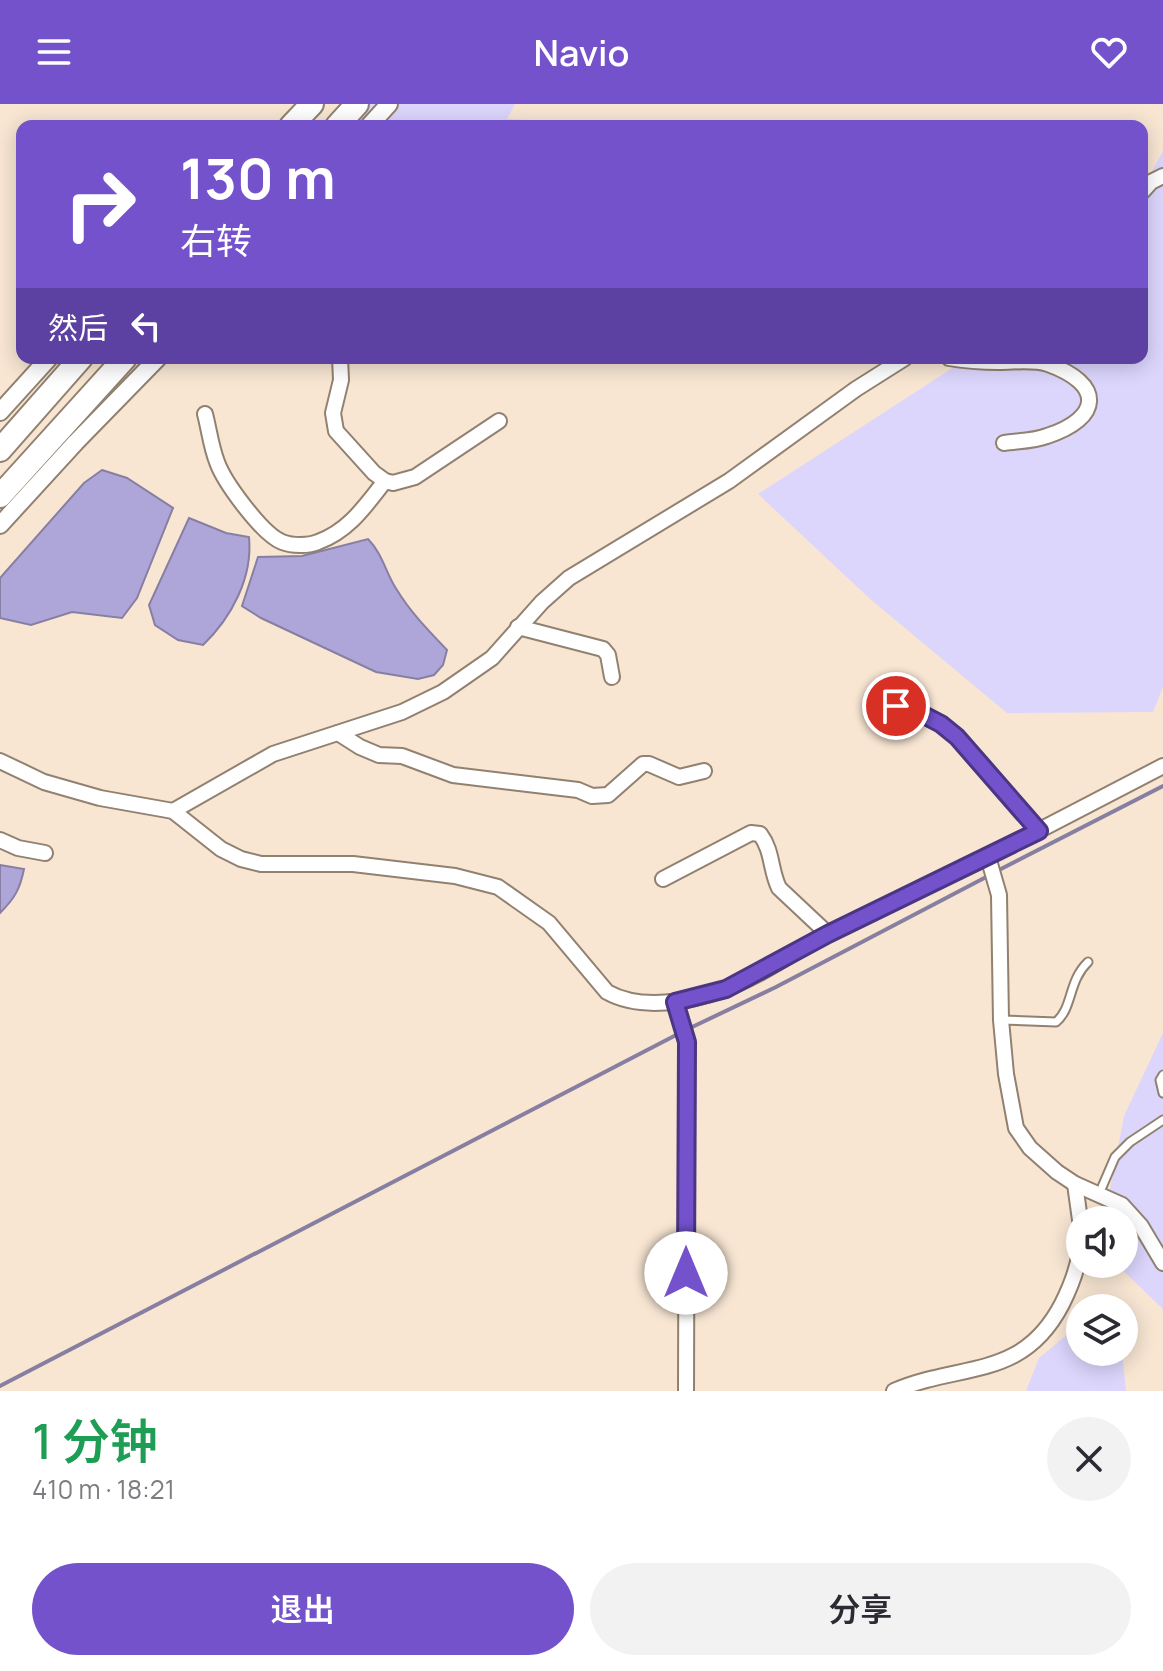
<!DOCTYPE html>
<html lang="zh">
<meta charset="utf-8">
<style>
body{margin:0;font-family:Manrope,"Noto Sans SC",sans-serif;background:#f2f2f3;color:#2b2b33;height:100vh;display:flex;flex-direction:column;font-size:30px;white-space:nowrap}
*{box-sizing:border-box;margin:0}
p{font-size:26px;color:#7c7c81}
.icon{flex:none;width:44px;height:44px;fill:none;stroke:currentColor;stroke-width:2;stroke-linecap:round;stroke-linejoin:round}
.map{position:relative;height:1287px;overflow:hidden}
.details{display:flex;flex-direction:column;background:#fff;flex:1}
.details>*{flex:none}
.top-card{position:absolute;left:16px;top:16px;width:1132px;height:244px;border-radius:16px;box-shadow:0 4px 20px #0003;background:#7352cc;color:#fff;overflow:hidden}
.fabs{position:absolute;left:1066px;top:1102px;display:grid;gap:16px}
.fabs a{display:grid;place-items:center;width:72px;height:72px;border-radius:50%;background:#fff;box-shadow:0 4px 20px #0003;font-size:40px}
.pin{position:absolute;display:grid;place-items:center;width:68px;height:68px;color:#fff;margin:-34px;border:4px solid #fff;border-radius:50%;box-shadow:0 2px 8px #0007}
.me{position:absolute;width:88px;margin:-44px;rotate:0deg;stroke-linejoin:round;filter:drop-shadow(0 0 6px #0008)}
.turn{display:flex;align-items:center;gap:28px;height:168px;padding:0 32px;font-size:36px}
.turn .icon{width:104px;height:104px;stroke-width:2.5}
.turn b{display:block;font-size:56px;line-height:68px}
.then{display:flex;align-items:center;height:76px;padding:0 32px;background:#0003;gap:16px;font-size:30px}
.round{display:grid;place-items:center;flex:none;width:84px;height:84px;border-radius:42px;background:#f2f2f3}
.head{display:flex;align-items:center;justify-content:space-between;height:136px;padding:0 32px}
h1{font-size:48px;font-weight:600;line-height:60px;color:#1e9e55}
.cta{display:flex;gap:16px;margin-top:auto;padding:16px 32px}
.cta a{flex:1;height:92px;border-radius:48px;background:#7352cc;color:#fff;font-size:32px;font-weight:600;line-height:92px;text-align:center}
.cta a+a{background:#f2f2f3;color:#2b2b33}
header{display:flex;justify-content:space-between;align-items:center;height:104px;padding:0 32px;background:#7352cc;color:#fff;font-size:36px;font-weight:600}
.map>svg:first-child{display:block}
.green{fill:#dcd6fd}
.water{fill:#aea6d9;stroke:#877fa1;stroke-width:2}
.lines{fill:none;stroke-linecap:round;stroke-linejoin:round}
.stream{stroke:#877fa1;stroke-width:4}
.service-casing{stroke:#918170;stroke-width:11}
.minor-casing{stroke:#918170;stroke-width:18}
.tertiary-casing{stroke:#918170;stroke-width:20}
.trunk-casing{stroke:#918170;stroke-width:26}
.service{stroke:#fff;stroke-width:7}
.minor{stroke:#fff;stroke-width:14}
.tertiary{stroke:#fff;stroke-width:16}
.trunk{stroke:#fff;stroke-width:22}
.route-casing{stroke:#4b3585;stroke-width:20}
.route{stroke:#7352cc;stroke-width:14}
</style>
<header><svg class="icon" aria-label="menu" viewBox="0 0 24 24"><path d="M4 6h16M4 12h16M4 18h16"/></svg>Navio<svg class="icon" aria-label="heart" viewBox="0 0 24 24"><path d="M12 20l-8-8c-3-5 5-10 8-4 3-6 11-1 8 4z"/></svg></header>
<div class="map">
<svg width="1163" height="1287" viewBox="0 0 1163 1287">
<rect width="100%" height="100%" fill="#f8e6d3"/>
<g class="green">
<polygon points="368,0 515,0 507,15 613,22 345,22"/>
<polygon points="1163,47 1163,583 1153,608 1007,609 869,494 758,390 968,254 1142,254 1142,86"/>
<polygon points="1163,929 1163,1205 1116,1160 1124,1160 1124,1116 1104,1116 1124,1012"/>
<polygon points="1080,1220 1080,1248 1122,1248 1126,1287 1026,1287 1039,1254"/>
</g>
<g class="water">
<polygon points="102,366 127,374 173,404 137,494 122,514 72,508 31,521 0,514 0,474 84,379"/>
<path d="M189 414 226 429 249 433C253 474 231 514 203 541L178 536 155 521 149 501Z"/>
<path d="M368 435C383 450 386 470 397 486 411 509 429 527 447 546L443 561 434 571 418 575 376 568 261 514 242 502 258 453 302 452Z"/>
<path d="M0 761 24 765C20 785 15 794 0 809Z"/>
</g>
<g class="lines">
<g class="stream">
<polyline points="997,767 1163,682"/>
<polyline points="688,925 776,883 990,771"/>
<polyline points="0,1282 680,929"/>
</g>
<g class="service-casing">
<g id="service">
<path d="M1001 916 1056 918C1073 904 1068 877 1088 858"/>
<polyline points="1163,971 1160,976 1163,989"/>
<polyline points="1099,1090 1115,1053 1130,1038 1163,1016"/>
</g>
</g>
<g class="minor-casing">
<g id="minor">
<polyline points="1142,88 1151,78 1163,72"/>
<polyline points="340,254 341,276 333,309 336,327 374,369 385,377 393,379 415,373 499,317"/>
<path d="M949 254C966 257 982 258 999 258 1015 258 1033 255 1048 260 1104 280 1102 314 1047 332 1034 337 1018 337 1004 339"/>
<path d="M205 310C209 325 211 343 217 358 224 378 262 430 282 438 292 442 309 442 318 438 349 427 366 401 385 377"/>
<polyline points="518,523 603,545 608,551 612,573"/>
<polyline points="896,602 918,608 941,620 957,633 1039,727"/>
<polyline points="338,629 360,643 379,651 402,652 453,671 578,686 592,692 608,691 643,660 649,660 679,673 704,667"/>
<path d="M0 657 44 678 100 694 173 707 221 745 241 755 261 760H353L455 772 498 783 549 819 607 888C641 907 690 898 725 885 761 872 794 847 828 830 880 803 934 779 988 753L999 791 1001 916 1006 970 1016 1024 1030 1044 1057 1068 1075 1080 1122 1101 1141 1122 1163 1159"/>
<polyline points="173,707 273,650 402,608 443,588 492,554 542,498 569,474 729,377 856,285 905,254"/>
<polyline points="0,736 18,744 45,749"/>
<polyline points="988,753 1163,662"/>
<path d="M663 775 751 729 760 730C773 747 770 766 779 784L828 830"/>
<polyline points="675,898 687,938 686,1287"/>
<polyline points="1075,1080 1080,1116"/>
<path d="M894 1287C961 1258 1022 1277 1062 1200 1071 1182 1077 1167 1080 1148"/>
</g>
</g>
<g class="tertiary-casing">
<g id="tertiary">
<polyline points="369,22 389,0"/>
<polyline points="0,308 49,254"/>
<polyline points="0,421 76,338 158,254"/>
</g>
</g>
<g class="trunk-casing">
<g id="trunk">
<polyline points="291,22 312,0"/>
<polyline points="337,22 357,0"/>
<polyline points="0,346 81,254"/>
<polyline points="0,392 125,254"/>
</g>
</g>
<use href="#service" class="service"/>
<use href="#minor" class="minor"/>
<use href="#tertiary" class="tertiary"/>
<use href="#trunk" class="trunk"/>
</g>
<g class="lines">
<g class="route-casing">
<polyline id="route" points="686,1169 687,938 675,898 726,885 828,830 1039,727 957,633 941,620 918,608 896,602"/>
</g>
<use href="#route" class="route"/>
</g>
</svg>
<div class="fabs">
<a><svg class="icon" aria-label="sound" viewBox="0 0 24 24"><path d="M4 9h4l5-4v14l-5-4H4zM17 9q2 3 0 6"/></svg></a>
<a><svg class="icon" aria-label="layers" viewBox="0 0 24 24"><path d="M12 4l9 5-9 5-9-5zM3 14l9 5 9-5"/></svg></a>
</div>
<div class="pin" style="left:896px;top:602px;background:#d93025"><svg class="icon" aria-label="arrive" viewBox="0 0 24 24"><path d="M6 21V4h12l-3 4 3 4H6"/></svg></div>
<svg class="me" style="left:686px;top:1169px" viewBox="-20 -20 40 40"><circle r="19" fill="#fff"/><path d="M0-13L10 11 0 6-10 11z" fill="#7352cc"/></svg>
<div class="top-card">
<div class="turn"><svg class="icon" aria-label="right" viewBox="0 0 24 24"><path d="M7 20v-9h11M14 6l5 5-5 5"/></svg><div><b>130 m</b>右转</div></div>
<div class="then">然后<svg class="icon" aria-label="left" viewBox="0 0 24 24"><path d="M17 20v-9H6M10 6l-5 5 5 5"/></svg></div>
</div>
</div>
<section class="details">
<div class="head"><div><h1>1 分钟</h1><p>410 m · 18:21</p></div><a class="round"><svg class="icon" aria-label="close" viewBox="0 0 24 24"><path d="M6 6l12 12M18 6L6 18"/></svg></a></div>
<div class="cta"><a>退出</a><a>分享</a></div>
</section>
